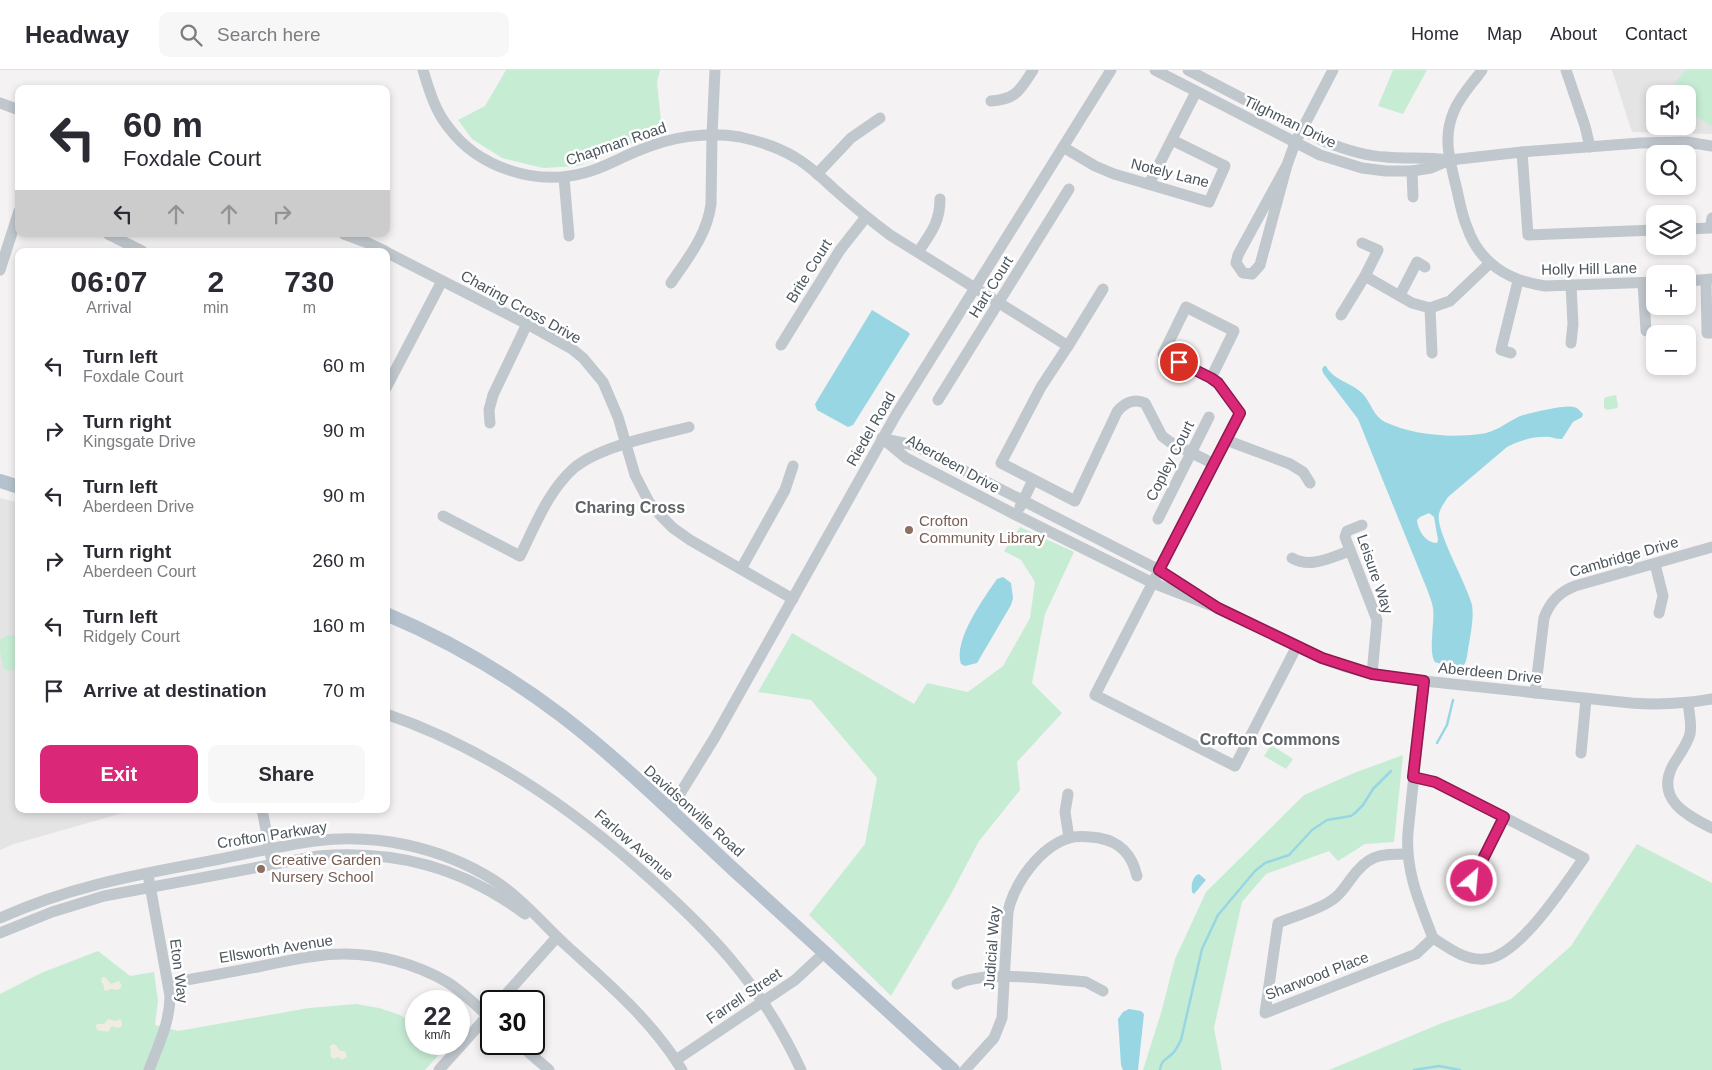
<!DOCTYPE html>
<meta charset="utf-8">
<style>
body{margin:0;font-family:Arial,sans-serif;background:#f7f7f7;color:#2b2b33;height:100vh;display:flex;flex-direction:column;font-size:19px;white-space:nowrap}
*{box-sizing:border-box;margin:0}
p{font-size:16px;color:#7c7c81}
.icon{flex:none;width:28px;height:28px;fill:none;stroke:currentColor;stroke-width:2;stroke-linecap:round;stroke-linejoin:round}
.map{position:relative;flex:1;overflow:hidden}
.panel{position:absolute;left:15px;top:178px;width:375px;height:565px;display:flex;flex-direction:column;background:#fff;border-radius:10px;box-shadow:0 2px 8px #0003}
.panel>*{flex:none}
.hud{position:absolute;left:15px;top:15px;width:375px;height:152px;border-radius:10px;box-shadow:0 2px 8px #0003;background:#fff;color:#2b2b33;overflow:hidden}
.fabs{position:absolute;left:1646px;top:15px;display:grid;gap:10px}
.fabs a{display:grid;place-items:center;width:50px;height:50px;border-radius:10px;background:#fff;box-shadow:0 2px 8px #0003;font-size:25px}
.speed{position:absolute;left:405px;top:920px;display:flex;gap:10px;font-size:25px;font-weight:700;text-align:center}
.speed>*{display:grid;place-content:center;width:65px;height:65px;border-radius:50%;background:#fff;box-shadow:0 2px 8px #0003;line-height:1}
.speed small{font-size:12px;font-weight:400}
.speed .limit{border:2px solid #111;border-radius:8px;background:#fff;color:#111}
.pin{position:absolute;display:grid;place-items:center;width:42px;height:42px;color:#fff;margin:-21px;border:2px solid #fff;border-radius:50%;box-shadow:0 1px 5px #0007}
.me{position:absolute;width:55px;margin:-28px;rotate:27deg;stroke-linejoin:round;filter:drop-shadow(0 0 4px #0008)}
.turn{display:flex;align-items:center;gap:18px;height:105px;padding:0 25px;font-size:22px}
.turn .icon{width:65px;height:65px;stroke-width:2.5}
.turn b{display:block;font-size:35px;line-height:42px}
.lanes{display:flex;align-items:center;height:48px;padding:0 25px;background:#0003;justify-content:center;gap:25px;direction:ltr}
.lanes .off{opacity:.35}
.eta{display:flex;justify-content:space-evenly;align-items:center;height:85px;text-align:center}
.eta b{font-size:30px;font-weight:600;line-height:35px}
.button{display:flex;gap:10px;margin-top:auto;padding:10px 25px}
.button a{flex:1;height:58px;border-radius:10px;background:#db2777;color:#fff;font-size:20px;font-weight:600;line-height:58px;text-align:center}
.button a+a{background:#f7f7f7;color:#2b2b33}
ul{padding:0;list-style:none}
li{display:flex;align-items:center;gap:15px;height:65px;padding:0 25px}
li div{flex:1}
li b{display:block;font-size:19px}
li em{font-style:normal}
header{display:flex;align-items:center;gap:30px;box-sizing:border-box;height:70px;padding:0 25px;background:#fff;border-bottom:1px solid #e1e1e2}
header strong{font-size:24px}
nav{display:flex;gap:28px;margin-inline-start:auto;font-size:18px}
.search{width:350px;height:45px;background:#f7f7f7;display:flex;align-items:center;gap:12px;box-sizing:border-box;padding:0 18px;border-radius:10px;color:#7c7c81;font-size:19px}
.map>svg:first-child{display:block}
.education{fill:#e5e4e4;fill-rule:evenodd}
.green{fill:#c7ecd4}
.sand{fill:#f0ebe3}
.water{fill:#98d6e4;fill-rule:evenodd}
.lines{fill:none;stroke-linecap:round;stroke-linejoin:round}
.stream{stroke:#98d6e4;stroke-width:2.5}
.minor{stroke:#c0c7cd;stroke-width:11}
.major{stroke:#b5c2cd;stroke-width:14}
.route-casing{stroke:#8e194d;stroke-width:12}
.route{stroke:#db2777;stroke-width:9}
.education-dot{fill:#8d6e63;stroke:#fff;stroke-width:2}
.labels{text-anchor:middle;stroke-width:5;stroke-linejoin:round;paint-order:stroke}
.street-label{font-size:15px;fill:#4c565e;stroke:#fff}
.education-label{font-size:15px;fill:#785e54;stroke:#fff;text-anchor:start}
.neighbourhood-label{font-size:16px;font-weight:bold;fill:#5f6366;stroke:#fff}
</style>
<header>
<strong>Headway</strong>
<div class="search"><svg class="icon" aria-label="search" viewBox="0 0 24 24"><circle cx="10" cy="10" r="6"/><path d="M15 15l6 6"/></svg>Search here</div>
<nav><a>Home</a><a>Map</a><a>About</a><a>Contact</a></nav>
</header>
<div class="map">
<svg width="1712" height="1000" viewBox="0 0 1712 1000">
<rect width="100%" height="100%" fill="#f4f2f3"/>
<g class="education">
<path d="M1612 0H1712V64L1632 62ZM1655 24H1688V56H1655Z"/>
<polygon points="0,428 19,433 19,739 137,739 14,774 0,780"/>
</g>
<g class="green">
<polygon points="506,0 660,0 657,12 662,61 578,96 543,98 502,88 472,69 458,50 485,36"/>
<polygon points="1393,0 1427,0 1403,44 1378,36"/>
<path d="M1686 0H1712V56C1696 48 1688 42 1688 24H1680L1675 13Z"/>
<polygon points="1616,325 1618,336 1617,338 1607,340 1604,338 1604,329 1606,327"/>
<polygon points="1020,457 1074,482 1045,544 1032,613 1062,643 1017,692 1020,720 979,771 950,826 891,926 809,845 865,774 877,708 811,630 758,622 792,563 914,634 927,613 968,622 1003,596 1030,548 1035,512 1021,490 1004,481"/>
<polygon points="8,565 19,566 19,598 9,601 4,599 0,581 0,570"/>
<polygon points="1271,675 1293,689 1286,699 1264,686"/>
<polygon points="1403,685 1394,772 1365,774 1338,791 1329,781 1266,804 1242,832 1214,958 1222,1000 1143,1000 1161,943 1175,889 1206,822 1304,725 1354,703"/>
<polygon points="1637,774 1712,813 1712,1000 1329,1000 1442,953 1511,929 1571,876"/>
<polygon points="98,881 130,906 154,902 158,931 155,955 178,961 309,938 356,934 379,938 400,945 416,955 416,974 438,974 444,979 425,1000 0,1000 0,924 41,903"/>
</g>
<g class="sand">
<polygon points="102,907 105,907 111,914 119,911 122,916 118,920 110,919 107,921 104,920 104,916 101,911"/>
<polygon points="108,949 115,951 121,949 122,956 118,958 112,956 108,962 97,960 96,956 97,954 104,954"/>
<polygon points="333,974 336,975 340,981 345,981 347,987 342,990 338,987 334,989 331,987 330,976"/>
</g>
<g class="water">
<polygon points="872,240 908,262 910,264 853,355 848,357 817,340 815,334"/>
<path d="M1324 296H1326C1333 310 1350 312 1362 323 1371 332 1373 346 1385 352 1413 365 1450 368 1480 364 1494 363 1506 353 1518 347 1527 343 1567 334 1574 337 1578 338 1580 341 1583 344L1582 347 1573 352 1562 369C1558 369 1554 368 1550 367 1535 366 1520 370 1507 377L1448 427C1445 432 1440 438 1439 444 1435 460 1467 514 1472 535 1474 548 1471 561 1469 574 1467 583 1468 592 1461 599H1455L1435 592C1428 583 1435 551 1433 538 1432 531 1429 525 1427 519L1358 349 1323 303 1322 299ZM1429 443 1434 447 1438 470 1437 473C1426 473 1418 461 1417 450L1420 447Z"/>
<path d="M1003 507 1011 513 1013 528 1011 535 977 593 965 596 961 594C953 570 984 528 997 509Z"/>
<path d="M1199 804 1206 810 1194 824 1192 822C1191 815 1192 807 1199 804Z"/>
<polygon points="1129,939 1141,941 1144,944 1138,1000 1123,1000 1121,995 1118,949 1123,942"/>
</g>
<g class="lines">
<g class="stream">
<polyline points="1437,673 1447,655 1453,630"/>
<path d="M1160 1000C1161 990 1166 990 1172 984 1176 981 1178 975 1181 970L1202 879 1218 845 1255 801 1265 793 1289 785 1312 760 1327 750 1351 746 1355 743 1363 735 1373 719 1391 701"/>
<polyline points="1414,1000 1439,996 1460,1000"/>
</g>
<g class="minor">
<path d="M423 0C429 20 435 41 449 58 479 98 536 116 584 103 604 98 621 87 640 80 671 67 707 61 740 67 758 71 780 78 796 88 810 96 822 108 834 119 852 135 870 150 890 165L1068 276 1041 317 1001 393 1075 431 1117 342C1124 333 1134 328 1145 333L1162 366 1170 372 1214 394"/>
<polyline points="1155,0 1320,85 1362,98 1386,101 1412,101 1431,98 1450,90 1522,82 1640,73 1687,72 1712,76"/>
<path d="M1188 0 1326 72C1346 80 1365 86 1386 87 1407 89 1427 87 1448 90"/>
<path d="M1482 0C1473 13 1460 26 1454 41 1443 66 1449 87 1455 112 1459 127 1461 143 1467 157 1479 193 1509 211 1545 216L1655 212"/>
<polyline points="1566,0 1585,56 1590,77"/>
<path d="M991 31C1017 29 1020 20 1033 0"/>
<polyline points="0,33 19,40"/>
<polyline points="1063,77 1095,96 1114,104 1209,132 1225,96 1172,70"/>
<polyline points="1522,82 1528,165 1655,160"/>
<polyline points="1287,95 1260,195 1252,204 1243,203 1236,193 1238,185 1287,95 1295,73 1333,0"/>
<polyline points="1412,101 1413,127"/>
<polyline points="817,104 851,68 880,48"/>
<polyline points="564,108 569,166"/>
<polyline points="1149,114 1196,22"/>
<polyline points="1688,159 1710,158 1712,148"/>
<polyline points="108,164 142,181"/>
<polyline points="344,164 368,173 385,181"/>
<polyline points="386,182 527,254 572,279 583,288 603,312 618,347 635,405 649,432 661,446 673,458 690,470 793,529"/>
<path d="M918 182C931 163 940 152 940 129"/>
<polyline points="0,200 19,141"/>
<polyline points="1365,206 1412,233 1430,238 1450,231 1490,193"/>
<polyline points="1706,210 1707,263 1712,263"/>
<polyline points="1688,211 1712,209"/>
<path d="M671 213C688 188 707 165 711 134L712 65 715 0"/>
<polyline points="1643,213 1646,261"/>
<polyline points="1571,215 1573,254 1571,273"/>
<polyline points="1400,225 1417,192 1425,197"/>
<polyline points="1430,238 1432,283"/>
<polyline points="1341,245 1365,206 1378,180 1362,173"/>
<polyline points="781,275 840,180 866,147"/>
<polyline points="1068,276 1103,219"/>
<polyline points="1511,283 1501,280 1518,211"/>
<polyline points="1211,308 1234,261 1186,237 1163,284 1211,308 1218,313 1240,343 1095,625 1235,696 1297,576"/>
<polyline points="386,318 442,211"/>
<polyline points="938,330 1069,119"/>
<polyline points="490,353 489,340 493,325 527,254"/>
<path d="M882 368 906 388 1016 445 1153 513 1218 538 1322 588 1346 597 1372 604 1424 611 1631 633C1659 635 1684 634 1712 629"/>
<polyline points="884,369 914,375 1159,500 1197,524"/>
<polyline points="1226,370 1290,394 1303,402 1310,413"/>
<polyline points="1020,437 1033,410"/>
<path d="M443 446 520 486C535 456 548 421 574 398 600 376 655 366 689 357"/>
<polyline points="1158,449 1209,347"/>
<polyline points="1362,455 1347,461 1345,467 1377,550 1372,604"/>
<path d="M1292 488C1311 499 1331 487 1350 481"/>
<polyline points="1655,494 1663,526 1659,543"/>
<polyline points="741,499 785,420 793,396"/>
<path d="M1424 611 1408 762C1405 800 1419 832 1433 868"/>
<path d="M1535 623 1544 548C1550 532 1559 522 1575 516L1712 477"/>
<path d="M1688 633C1689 643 1692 654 1690 664 1687 675 1679 685 1673 695 1655 729 1686 745 1712 758"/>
<path d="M386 644C480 676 562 731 636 796 707 858 761 913 801 1000"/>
<polyline points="1581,683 1586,629"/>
<path d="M1413 707 1435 712 1584 788C1565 814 1518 888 1485 889 1465 891 1449 878 1433 868"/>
<polyline points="1068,724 1065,742 1069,768"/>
<polyline points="262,739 271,787"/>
<polyline points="670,740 715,667 897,343 1111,0"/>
<path d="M1407 784C1378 784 1368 785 1350 810 1345 817 1340 825 1332 830 1319 840 1294 846 1278 853L1265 943 1416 884 1433 868"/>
<path d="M149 810 170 926C170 952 158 976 149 1000"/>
<polyline points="1472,811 1504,747"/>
<path d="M0 848C67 818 129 806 200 793 238 786 277 776 315 771 376 763 440 777 492 809 521 827 543 854 568 877 610 915 652 951 682 1000"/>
<path d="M0 863 52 842 104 826 318 786C396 780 462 797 525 844"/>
<path d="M168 913C200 908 231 902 262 896 288 891 315 884 341 884 377 883 416 894 447 912 463 922 477 936 491 949"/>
<path d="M957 914C987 900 1043 909 1077 911L1086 912 1103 921"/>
<polyline points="500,931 557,867"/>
<polyline points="519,974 549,1000"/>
<polyline points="676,990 795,910 824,883"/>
<polyline points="439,1000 491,942"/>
<path d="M965 1000 994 968 1002 948 1008 842C1014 813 1040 777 1069 768 1079 765 1090 767 1099 768 1121 772 1132 785 1137 806"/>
</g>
<g class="major">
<polyline points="0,411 19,417"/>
<path d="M386 544C448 570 508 605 562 646 622 692 677 747 733 799 806 866 880 933 953 1000"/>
</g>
</g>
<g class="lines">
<g class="route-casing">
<polyline id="route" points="1179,292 1211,308 1218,313 1240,343 1159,500 1218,538 1322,588 1372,604 1424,611 1413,707 1435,712 1504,747 1472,811"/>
</g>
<use href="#route" class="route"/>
</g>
<g class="education-dot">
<circle cx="909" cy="460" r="5"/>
<circle cx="261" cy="799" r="5"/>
</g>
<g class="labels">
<g class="street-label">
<text transform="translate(1290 52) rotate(26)" y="5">Tilghman Drive</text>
<text transform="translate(616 74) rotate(-19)" y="5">Chapman Road</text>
<text transform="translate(1170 103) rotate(14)" y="5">Notely Lane</text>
<text transform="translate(1589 199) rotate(-1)" y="5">Holly Hill Lane</text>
<text transform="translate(809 201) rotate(-58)" y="5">Brite Court</text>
<text transform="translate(991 217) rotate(-58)" y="5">Hart Court</text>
<text transform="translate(521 237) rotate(29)" y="5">Charing Cross Drive</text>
<text transform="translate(871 359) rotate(-60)" y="5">Riedel Road</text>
<text transform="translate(1170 391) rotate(-63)" y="5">Copley Court</text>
<text transform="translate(953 394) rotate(29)" y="5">Aberdeen Drive</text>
<text transform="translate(1624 487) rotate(-16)" y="5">Cambridge Drive</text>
<text transform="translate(1375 504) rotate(71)" y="5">Leisure Way</text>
<text transform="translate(1490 603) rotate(6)" y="5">Aberdeen Drive</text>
<text transform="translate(694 741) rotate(42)" y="5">Davidsonville Road</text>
<text transform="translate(272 765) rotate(-9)" y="5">Crofton Parkway</text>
<text transform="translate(634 775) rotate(41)" y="5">Farlow Avenue</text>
<text transform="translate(992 878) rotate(-86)" y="5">Judicial Way</text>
<text transform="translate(276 879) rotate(-9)" y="5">Ellsworth Avenue</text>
<text transform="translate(179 901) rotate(83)" y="5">Eton Way</text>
<text transform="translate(1317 906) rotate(-21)" y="5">Sharwood Place</text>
<text transform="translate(744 926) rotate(-34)" y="5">Farrell Street</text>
</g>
<g class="education-label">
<text x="919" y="456">Crofton<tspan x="919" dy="17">Community Library</tspan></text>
<text x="271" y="795">Creative Garden<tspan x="271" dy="17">Nursery School</tspan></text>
</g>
<g class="neighbourhood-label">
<text x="630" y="443">Charing Cross</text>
<text x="1270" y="675">Crofton Commons</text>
</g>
</g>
</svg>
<div class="fabs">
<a><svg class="icon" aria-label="sound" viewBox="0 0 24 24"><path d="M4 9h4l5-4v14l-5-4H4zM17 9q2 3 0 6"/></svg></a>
<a><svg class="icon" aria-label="search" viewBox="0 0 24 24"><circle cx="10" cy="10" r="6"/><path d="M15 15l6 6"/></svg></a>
<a><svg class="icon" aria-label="layers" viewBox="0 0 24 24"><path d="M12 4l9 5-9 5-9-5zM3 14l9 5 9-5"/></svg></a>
<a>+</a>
<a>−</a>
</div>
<div class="speed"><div>22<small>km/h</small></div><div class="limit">30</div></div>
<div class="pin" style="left:1179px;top:292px;background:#d93025"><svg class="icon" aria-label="arrive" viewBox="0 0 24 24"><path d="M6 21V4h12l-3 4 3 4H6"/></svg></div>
<svg class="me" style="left:1472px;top:811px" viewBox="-20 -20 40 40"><circle r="17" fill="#db2777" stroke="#fff" stroke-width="3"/><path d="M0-11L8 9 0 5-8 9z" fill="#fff"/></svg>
<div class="hud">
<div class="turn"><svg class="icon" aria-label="left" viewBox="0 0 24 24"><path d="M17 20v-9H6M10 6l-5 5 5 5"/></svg><div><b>60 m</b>Foxdale Court</div></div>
<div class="lanes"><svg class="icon" aria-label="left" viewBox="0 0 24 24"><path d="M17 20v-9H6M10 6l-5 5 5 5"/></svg><svg class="icon off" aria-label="ahead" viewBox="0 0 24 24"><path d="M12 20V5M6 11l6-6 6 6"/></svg><svg class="icon off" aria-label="ahead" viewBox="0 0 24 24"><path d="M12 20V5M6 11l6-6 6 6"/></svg><svg class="icon off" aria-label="right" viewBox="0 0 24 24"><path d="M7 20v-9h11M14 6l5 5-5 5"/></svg></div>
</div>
<section class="panel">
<div class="eta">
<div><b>06:07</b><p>Arrival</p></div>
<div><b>2</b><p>min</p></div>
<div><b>730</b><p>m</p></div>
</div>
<ul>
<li><svg class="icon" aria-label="left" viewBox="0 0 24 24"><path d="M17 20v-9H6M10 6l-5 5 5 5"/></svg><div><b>Turn left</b><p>Foxdale Court</p></div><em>60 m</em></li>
<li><svg class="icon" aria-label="right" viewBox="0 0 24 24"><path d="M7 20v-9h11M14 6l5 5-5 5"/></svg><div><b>Turn right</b><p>Kingsgate Drive</p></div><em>90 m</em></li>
<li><svg class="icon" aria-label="left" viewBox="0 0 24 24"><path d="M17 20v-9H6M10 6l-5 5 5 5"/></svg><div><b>Turn left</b><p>Aberdeen Drive</p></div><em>90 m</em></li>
<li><svg class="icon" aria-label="right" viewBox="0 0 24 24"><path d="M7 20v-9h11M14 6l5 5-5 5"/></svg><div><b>Turn right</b><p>Aberdeen Court</p></div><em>260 m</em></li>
<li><svg class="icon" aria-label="left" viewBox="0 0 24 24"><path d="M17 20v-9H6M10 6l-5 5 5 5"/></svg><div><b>Turn left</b><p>Ridgely Court</p></div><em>160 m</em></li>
<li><svg class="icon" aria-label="arrive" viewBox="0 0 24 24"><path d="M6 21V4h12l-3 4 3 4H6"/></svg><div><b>Arrive at destination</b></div><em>70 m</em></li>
</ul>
<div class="button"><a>Exit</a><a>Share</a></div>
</section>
</div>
